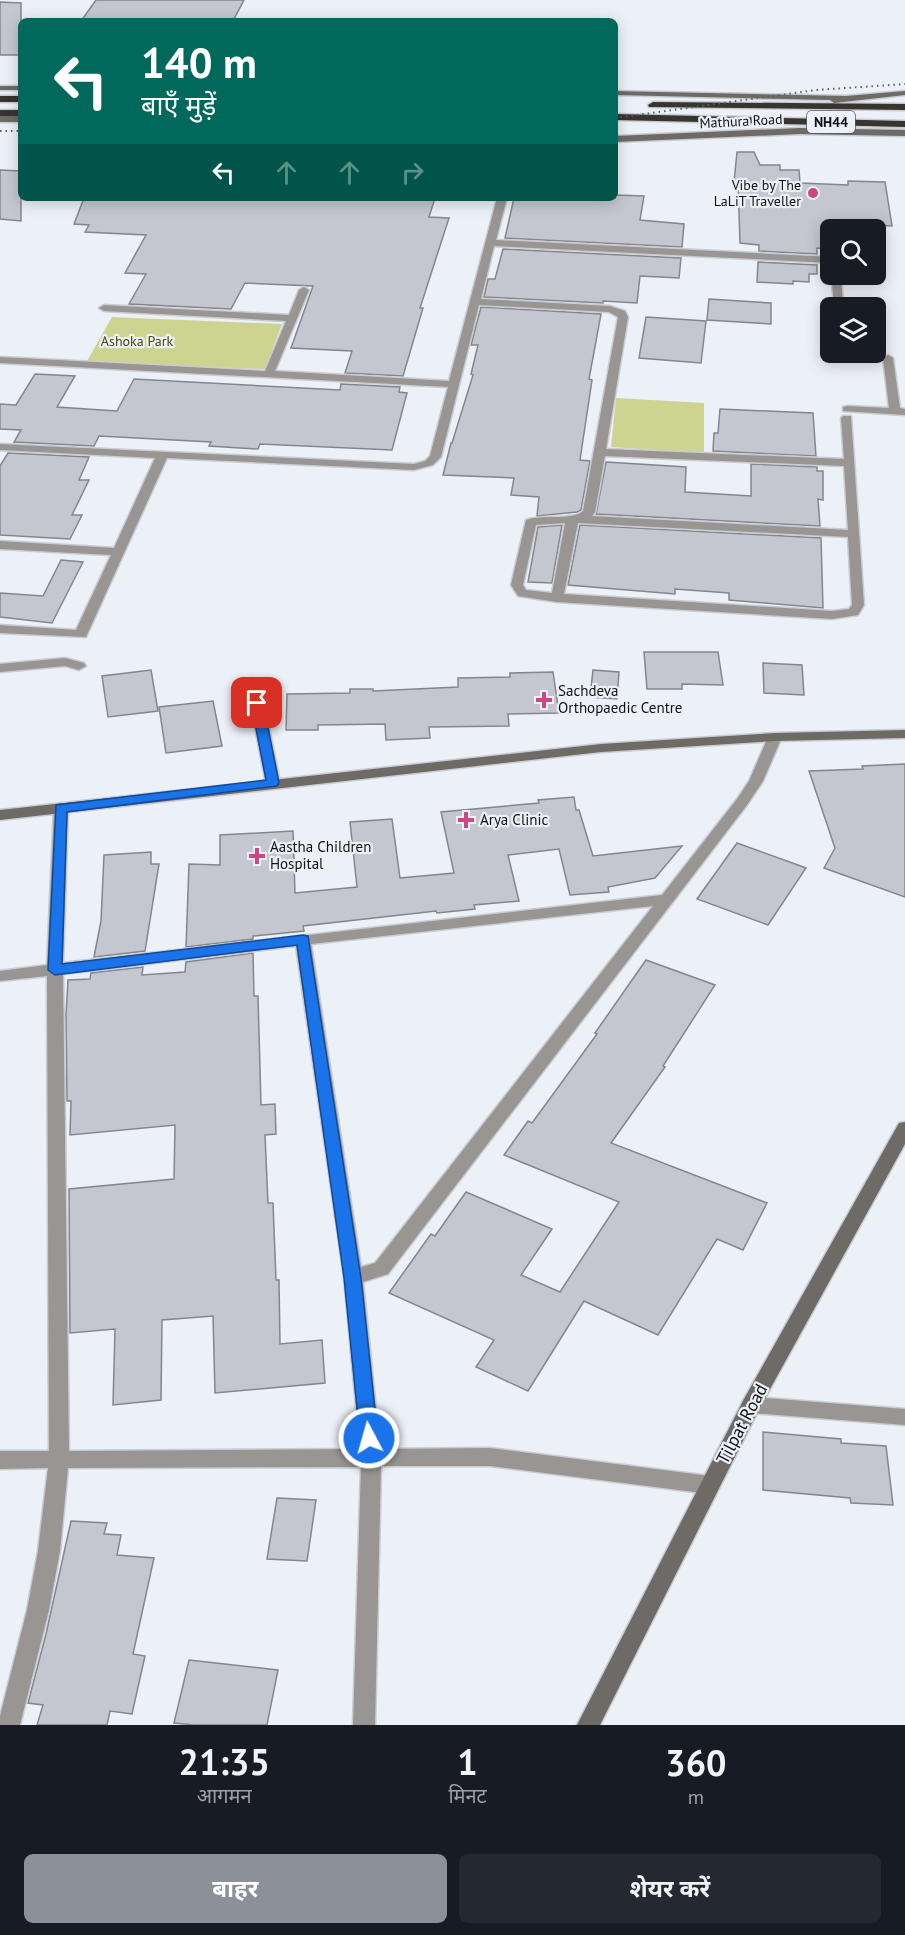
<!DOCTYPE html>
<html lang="hi">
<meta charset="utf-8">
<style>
body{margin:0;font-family:"PT Sans","Noto Sans Devanagari",sans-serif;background:#242831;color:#f1f3f6;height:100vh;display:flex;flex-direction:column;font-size:22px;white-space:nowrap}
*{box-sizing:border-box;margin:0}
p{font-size:20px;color:#9ea1a6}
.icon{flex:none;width:33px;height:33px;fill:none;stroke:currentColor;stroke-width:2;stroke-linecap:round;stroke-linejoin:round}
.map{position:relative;height:1725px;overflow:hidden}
.panel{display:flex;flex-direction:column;background:#171b24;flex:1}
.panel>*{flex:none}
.hud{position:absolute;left:18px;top:18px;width:600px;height:183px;border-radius:9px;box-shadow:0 3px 15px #0003;background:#00695c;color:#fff;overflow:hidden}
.buttons{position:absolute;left:820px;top:219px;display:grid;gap:12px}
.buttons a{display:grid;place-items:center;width:66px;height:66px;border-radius:9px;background:#171b24;box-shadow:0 3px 15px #0003;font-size:30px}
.pin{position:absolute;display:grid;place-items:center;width:51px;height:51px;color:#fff;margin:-26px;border-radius:12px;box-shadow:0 3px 9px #0006}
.me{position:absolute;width:66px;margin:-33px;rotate:354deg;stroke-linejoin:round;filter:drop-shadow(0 0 4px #0008)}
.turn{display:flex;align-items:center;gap:21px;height:126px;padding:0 24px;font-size:27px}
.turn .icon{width:78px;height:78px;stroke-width:2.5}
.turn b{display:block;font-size:42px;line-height:51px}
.lanes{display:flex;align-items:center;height:57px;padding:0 24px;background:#0003;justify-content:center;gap:30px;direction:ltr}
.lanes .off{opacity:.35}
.eta{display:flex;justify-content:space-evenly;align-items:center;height:102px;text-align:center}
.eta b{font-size:36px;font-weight:700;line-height:42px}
.cta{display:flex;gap:12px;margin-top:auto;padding:12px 24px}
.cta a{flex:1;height:69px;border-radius:9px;background:#8c9099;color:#fff;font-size:24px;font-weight:700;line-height:69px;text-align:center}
.cta a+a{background:#242831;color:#f1f3f6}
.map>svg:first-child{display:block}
.green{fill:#cdd490}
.building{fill:#c4c7cf;stroke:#83868d;stroke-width:1.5}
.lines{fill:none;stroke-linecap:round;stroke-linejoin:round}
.street-casing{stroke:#c9ccd3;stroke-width:3}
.secondary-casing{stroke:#c9ccd3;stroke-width:3}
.highway-casing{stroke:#c9ccd3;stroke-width:3}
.street{fill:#989592;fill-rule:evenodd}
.secondary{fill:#6e6a66;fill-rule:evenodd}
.highway{fill:#38342e;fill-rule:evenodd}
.rail{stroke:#5e6065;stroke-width:2;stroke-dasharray:1.5 4;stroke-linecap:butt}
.route{fill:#1a73e8;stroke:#114b97;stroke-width:1.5}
.poi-dot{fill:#cd4685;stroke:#ecf0f7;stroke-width:2}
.labels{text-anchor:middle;stroke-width:4.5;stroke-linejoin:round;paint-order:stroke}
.far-street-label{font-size:14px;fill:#111215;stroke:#ecf0f7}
.shield{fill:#ecf0f7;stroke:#535559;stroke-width:1.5}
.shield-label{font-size:14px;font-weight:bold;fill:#111215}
.far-poi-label{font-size:14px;fill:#111215;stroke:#ecf0f7;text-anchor:end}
.far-park-label{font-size:14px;fill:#454907;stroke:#ecf0f7}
.poi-label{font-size:15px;fill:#111215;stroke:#ecf0f7;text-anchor:start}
.near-street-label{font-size:18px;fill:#111215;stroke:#ecf0f7}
</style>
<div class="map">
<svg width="905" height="1725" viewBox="0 0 905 1725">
<rect width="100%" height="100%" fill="#ecf0f7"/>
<g class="green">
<polygon points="112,317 133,318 282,324 265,369 86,363"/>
<polygon points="616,398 704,403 704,453 611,447"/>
</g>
<g class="building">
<polygon points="96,0 244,0 233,21 81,21"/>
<polygon points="0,2 21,3 21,55 0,55"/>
<polygon points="737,152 754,152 760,165 780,165 780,170 799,170 800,183 848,185 848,181 885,182 892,226 831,223 831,249 817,248 817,254 759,251 759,245 740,243 738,183 734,182"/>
<polygon points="0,170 21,171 21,221 0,219"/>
<polygon points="615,195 644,196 640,220 684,224 682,247 505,238 514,198 615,198"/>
<polygon points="84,198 435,198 429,217 449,218 420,308 423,308 403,376 345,373 352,351 291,348 313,286 245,283 231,309 129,304 146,274 125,273 146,235 85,232 89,225 74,224"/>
<polygon points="503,249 681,258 679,278 640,276 637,303 603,301 603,303 484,297 488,279 495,279"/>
<polygon points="758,262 817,265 817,274 809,274 809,282 793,281 793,284 757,282"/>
<polygon points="709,299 771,303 771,324 707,320"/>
<polygon points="481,307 601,314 589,379 592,380 580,460 590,461 581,510 577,512 537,516 539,497 511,495 514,478 443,475 451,443 452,443 473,375 471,374 478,345 471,345"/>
<polygon points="646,317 706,321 701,363 639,358"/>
<polygon points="35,374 75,376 57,407 117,411 134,379 340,390 341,384 400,387 399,392 407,393 392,450 260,444 258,449 209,446 211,442 99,436 94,446 14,442 21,430 0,429 0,404 16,405"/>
<polygon points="720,409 813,413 816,456 713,451 714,433 718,433"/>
<polygon points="8,453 89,457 79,480 89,480 72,515 82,515 70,539 0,535 0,466"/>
<polygon points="606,462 686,467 685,492 751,496 751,464 817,467 817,471 823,471 823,500 818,499 820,526 596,514"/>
<polygon points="562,525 552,583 528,582 538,527"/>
<polygon points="580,525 821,538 823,608 729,600 729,593 675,589 675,594 568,585"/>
<polygon points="61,560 83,562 52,623 0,617 0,593 43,596"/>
<polygon points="644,652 718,652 723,685 682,684 682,689 647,689"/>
<polygon points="763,663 802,665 804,695 764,693"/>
<polygon points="151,670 158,711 108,717 102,676"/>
<polygon points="593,670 619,672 617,699 590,697"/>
<polygon points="553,672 559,713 508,714 509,726 429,727 430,738 386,740 385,724 318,725 318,730 286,730 287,694 350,693 350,689 373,689 373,691 458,687 458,678 510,677 510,673"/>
<polygon points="213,701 222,746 166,753 159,707"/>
<polygon points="905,764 905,897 824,868 835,848 809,771 863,769 862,766"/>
<polygon points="574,797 576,810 579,810 593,856 682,846 655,878 608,887 609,892 570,895 559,849 508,855 519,901 474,905 475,909 437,913 436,911 303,926 304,931 253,936 253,939 186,947 189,864 220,865 220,835 293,831 295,893 357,887 350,822 392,819 400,878 454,873 441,812 539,803 538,800"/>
<polygon points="737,843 806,868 768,925 697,899"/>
<polygon points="151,852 151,864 159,864 145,951 94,957 101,921 104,855"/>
<polygon points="253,953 254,996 258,996 261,1105 275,1104 276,1134 265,1135 268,1203 273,1203 276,1280 279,1280 280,1344 322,1340 325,1383 215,1393 213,1316 162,1320 161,1400 113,1405 115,1329 70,1333 69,1189 174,1179 175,1125 70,1135 71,1101 67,1101 66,1015 68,980 90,979 91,973 143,967 142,975 185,972 186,962"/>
<polygon points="646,960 715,985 663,1066 665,1067 611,1143 767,1203 743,1250 717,1239 658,1335 584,1301 528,1391 476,1367 494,1340 389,1293 431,1234 435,1236 466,1192 552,1229 521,1275 560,1292 619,1202 504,1155 528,1121 532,1123 597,1034 595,1033"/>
<polygon points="763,1432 841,1439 841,1443 886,1446 893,1505 851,1503 850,1498 763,1490"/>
<polygon points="277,1498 316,1500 307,1561 267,1559"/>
<polygon points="71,1521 107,1523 104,1534 121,1535 117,1555 154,1558 133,1654 145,1656 132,1714 110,1711 107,1725 37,1725 43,1705 28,1703 46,1634"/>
<polygon points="189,1660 278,1670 267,1725 194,1725 174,1723"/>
</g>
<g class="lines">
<g class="street-casing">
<g id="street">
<path d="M497 198H507L496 240 831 257V263L494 246 481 299 610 306 625 311 628 317 606 449 844 459 841 418 843 416H851L864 605 858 615 832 619 557 602 518 596 511 585 526 520C542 514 572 521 583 511L618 317 609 312 479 305 441 457 433 465 414 470 167 458 86 637 0 633V625L76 630 111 555 0 549V541L114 548 155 458 0 450V444L414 464 425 461 430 456 448 387 0 363V357L265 371 286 321 104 311 99 308 104 305 289 315 299 290 304 287 309 290 275 371 449 381ZM605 456 844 466 848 530 592 516 595 512ZM565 523 552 593 526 590 523 585 536 525ZM578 523 848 537 852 605 849 609 832 611 564 594Z"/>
<polygon points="831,274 841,274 843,306 834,304"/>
<polygon points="888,355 893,358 900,408 905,409 905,415 843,411 843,407 847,406 889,408 883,358"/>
<polygon points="65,658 84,663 86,666 79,670 65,666 0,672 0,664"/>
<polygon points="253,678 260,682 280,783 273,787 266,783 246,682"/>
<path d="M775 733 782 737 763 781 747 805 388 1274 363 1282 380 1449 490 1448 710 1476 717 1479 720 1485 717 1491 710 1494 490 1466H381L375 1725H353L361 1467 68 1468 60 1551 49 1610 20 1725H0V1716L27 1610 38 1551 48 1468 0 1469V1451H49L47 976 0 981V971L47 965 54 808 56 805 61 803 68 808 63 963 662 895 737 799 749 781 768 737ZM653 906 375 1263 361 1267 311 944ZM296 946 344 1277 360 1449 69 1451 63 974Z"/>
<polygon points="751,1397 905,1409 905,1425 751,1413 744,1411 741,1405 744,1399"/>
</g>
</g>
<g class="secondary-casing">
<g id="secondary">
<rect x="0" y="86" width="21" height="4"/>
<polygon points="615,91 846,96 905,91 905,95 834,103 830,100 615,95"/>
<rect x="0" y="116" width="21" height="6"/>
<polygon points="800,128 905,130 905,136 800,134 615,142 615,136"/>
<polygon points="905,730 905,738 775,741 601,752 0,820 0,810 601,744 775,733"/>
<polygon points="905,1122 905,1144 758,1411 600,1725 577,1725 744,1399 899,1123"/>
</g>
</g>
<g class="highway-casing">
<g id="highway">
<rect x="0" y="96" width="21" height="6"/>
<polygon points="653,102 905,104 905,110 649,107 648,105"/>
<rect x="0" y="110" width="21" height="6"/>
<polygon points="615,114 905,121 905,127 615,120"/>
</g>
</g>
<use href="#street" class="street"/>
<use href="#secondary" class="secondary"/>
<use href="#highway" class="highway"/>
<g class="rail">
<polyline points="615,118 816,90 905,84"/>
<polyline points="0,131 21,131"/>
</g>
</g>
<polygon class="route" points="257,699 263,703 279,783 277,786 67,812 62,964 303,935 308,936 361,1278 378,1438 375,1444 369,1446 363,1444 360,1438 344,1278 297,945 55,975 48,970 56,805 266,780 251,703"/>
<g class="poi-dot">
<circle cx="813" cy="193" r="6"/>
<path d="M541 691h6v6h6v6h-6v6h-6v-6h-6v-6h6z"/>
<path d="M463 811h6v6h6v6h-6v6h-6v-6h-6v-6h6z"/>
<path d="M254 847h6v6h6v6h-6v6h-6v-6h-6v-6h6z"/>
</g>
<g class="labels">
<g class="far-street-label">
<text transform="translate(741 121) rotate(-3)" y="5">Mathura Road</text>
</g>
<rect class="shield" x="807" y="111" width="48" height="22" rx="4.5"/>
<g class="shield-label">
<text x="831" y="127">NH44</text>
</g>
<g class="far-poi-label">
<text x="801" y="190">Vibe by The<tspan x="801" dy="16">LaLiT Traveller</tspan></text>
</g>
<g class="far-park-label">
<text x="137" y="346">Ashoka Park</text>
</g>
<g class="poi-label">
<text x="558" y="696">Sachdeva<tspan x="558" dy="17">Orthopaedic Centre</tspan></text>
<text x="480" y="825">Arya Clinic</text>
<text x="270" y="852">Aastha Children<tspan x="270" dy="17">Hospital</tspan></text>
</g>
<g class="near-street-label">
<text transform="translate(742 1424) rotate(-62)" y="6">Tilpat Road</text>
</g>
</g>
</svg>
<div class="buttons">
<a><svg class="icon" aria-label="search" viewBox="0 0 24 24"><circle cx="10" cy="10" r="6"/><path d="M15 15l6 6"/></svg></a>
<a><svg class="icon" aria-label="layers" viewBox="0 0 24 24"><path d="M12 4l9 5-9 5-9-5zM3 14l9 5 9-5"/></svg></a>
</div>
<div class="pin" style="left:257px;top:703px;background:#d93025"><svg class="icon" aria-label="arrive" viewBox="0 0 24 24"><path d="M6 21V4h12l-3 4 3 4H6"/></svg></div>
<svg class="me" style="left:369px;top:1438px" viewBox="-20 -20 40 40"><circle r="17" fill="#1a73e8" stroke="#fff" stroke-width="3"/><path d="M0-11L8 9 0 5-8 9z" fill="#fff"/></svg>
<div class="hud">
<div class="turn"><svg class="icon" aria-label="left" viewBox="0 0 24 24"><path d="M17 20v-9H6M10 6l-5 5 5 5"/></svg><div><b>140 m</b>बाएँ मुड़ें</div></div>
<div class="lanes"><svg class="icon" aria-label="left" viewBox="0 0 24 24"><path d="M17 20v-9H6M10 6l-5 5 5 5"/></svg><svg class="icon off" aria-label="ahead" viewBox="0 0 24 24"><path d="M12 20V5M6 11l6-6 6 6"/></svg><svg class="icon off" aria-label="ahead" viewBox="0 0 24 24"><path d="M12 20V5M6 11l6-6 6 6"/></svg><svg class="icon off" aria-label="right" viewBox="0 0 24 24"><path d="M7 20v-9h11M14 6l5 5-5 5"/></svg></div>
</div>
</div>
<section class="panel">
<div class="eta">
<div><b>21:35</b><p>आगमन</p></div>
<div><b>1</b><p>मिनट</p></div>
<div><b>360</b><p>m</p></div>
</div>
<div class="cta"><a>बाहर</a><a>शेयर करें</a></div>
</section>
